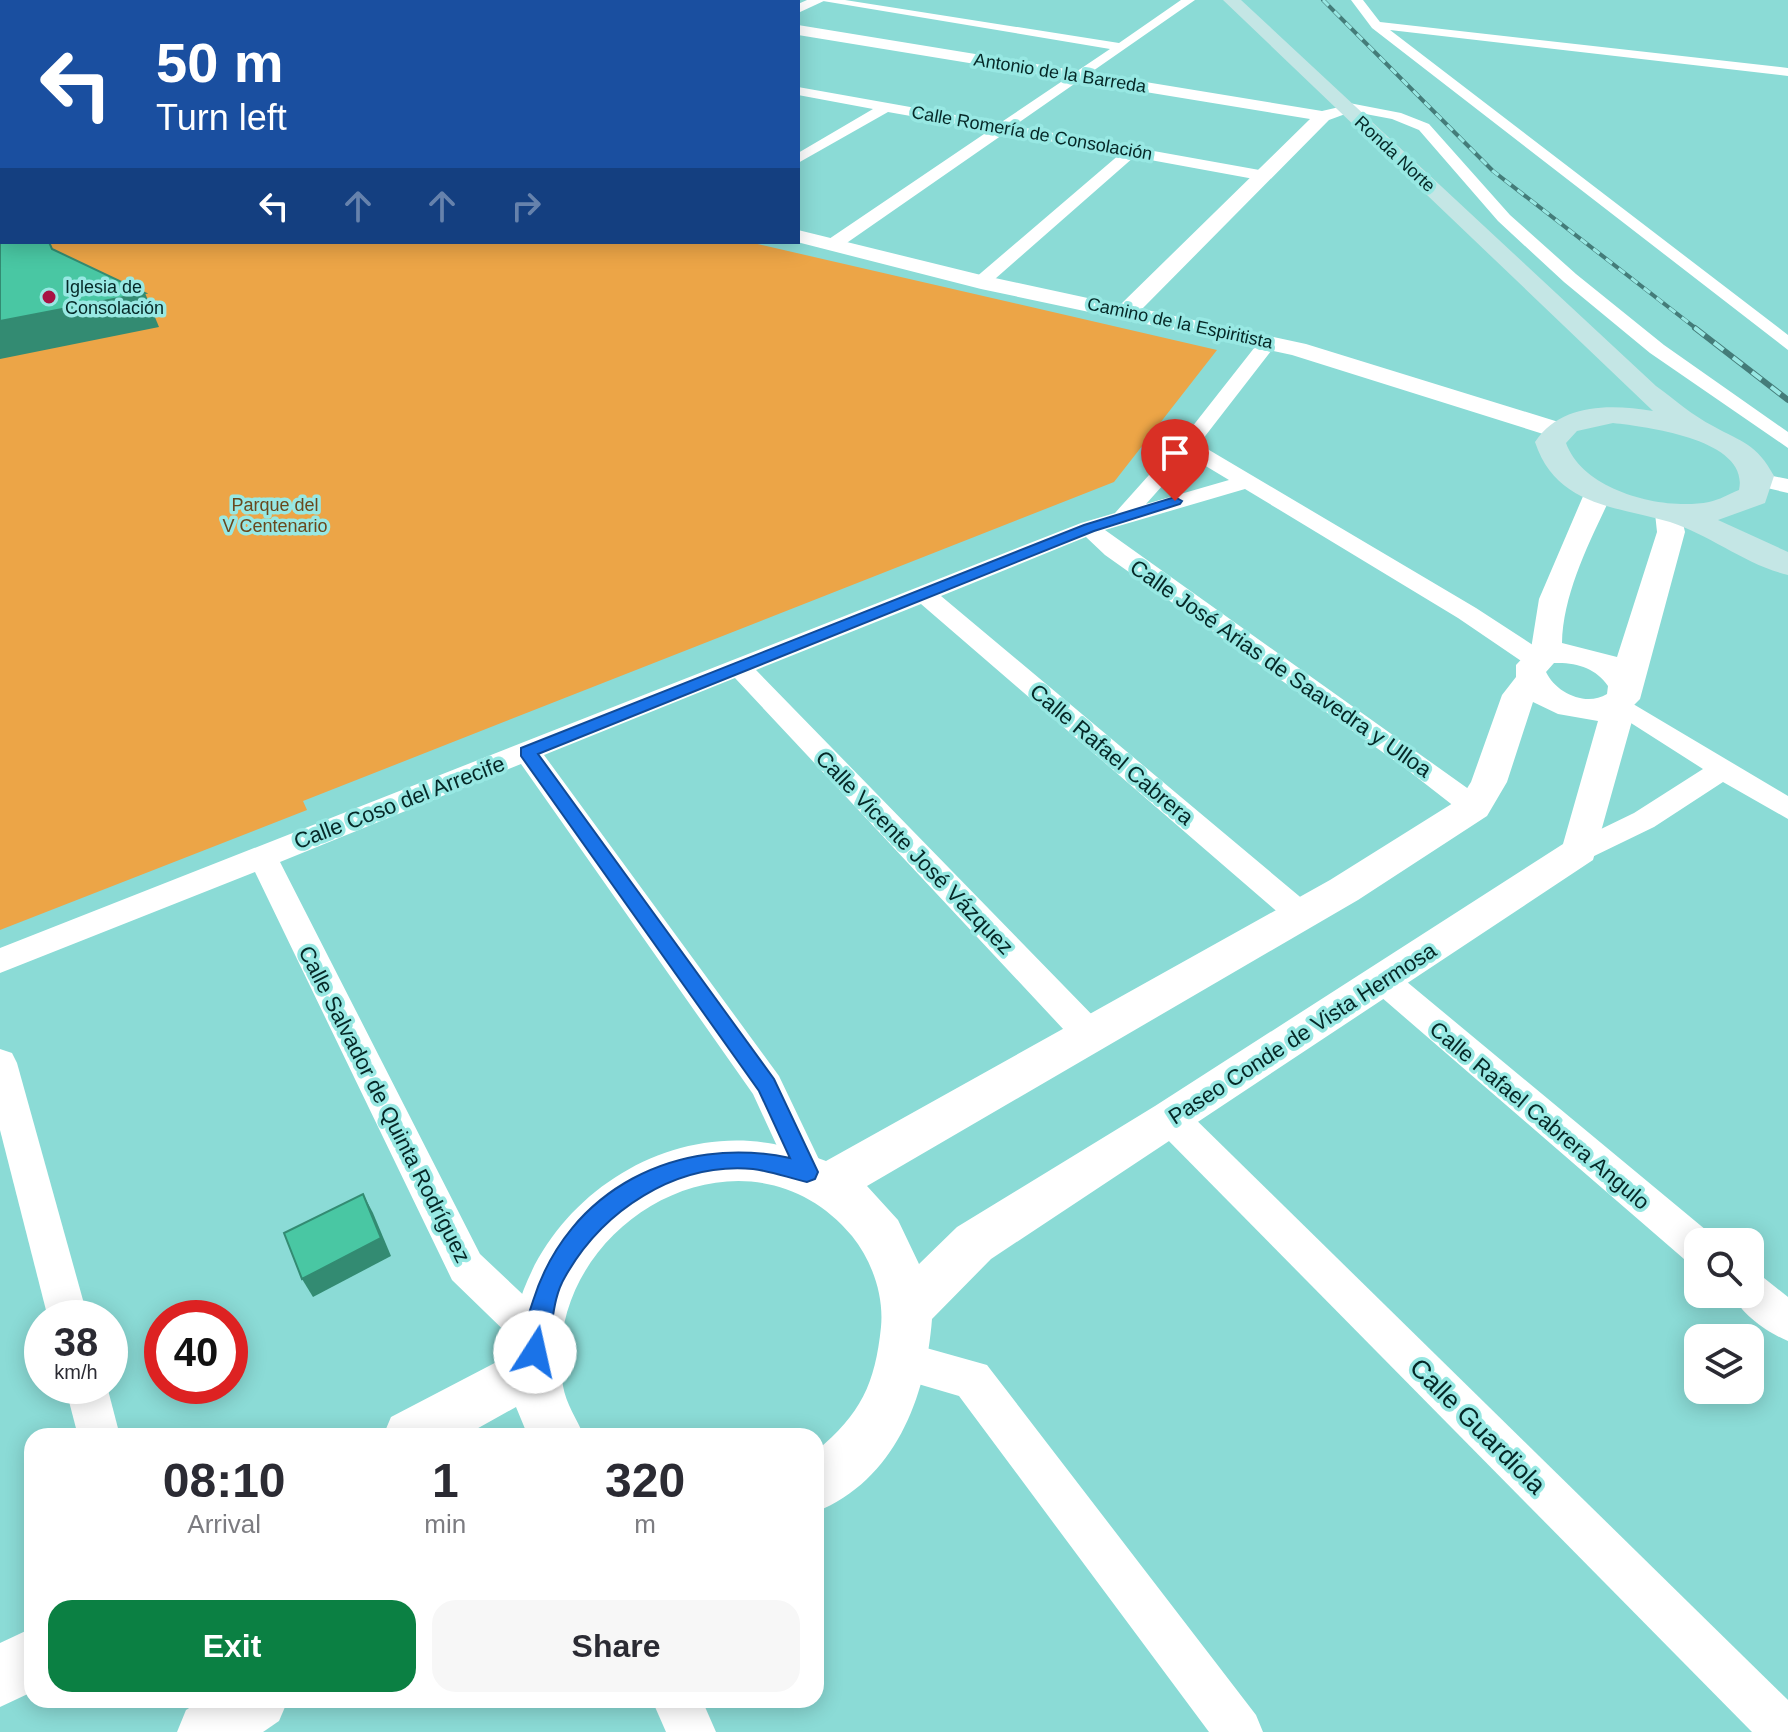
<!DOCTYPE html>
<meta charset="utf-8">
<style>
body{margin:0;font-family:Arial,sans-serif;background:#f7f7f7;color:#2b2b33;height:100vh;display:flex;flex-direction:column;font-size:30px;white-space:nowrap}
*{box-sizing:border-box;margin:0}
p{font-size:26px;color:#7c7c81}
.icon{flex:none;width:44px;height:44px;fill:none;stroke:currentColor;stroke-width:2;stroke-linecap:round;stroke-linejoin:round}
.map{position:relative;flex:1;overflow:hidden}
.sheet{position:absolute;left:24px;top:1428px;width:800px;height:280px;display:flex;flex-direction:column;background:#fff;border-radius:24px;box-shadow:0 4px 20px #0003}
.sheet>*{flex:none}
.banner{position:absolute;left:0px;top:0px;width:800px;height:244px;box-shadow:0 4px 20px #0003;background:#1a4fa0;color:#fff;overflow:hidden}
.buttons{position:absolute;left:1684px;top:1228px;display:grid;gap:16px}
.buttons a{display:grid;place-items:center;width:80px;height:80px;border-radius:16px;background:#fff;box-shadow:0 4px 20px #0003;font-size:40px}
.speed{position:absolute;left:24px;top:1300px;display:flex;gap:16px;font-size:40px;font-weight:700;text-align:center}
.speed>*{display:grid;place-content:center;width:104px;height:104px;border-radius:50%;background:#fff;box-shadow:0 4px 20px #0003;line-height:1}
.speed small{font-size:20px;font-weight:400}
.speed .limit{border:12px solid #d22;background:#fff;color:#111}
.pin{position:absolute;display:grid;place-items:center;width:68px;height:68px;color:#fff;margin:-82px -34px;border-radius:50% 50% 50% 0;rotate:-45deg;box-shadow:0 0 8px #0007}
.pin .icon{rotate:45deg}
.me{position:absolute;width:88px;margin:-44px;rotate:10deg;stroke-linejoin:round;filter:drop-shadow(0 0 6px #0008)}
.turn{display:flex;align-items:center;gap:28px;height:168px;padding:0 24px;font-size:36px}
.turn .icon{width:104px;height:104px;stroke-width:2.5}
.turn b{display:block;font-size:56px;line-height:68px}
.lanes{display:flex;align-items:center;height:76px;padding:0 24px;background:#0003;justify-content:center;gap:40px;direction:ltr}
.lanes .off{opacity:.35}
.eta{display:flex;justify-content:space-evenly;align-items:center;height:136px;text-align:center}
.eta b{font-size:48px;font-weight:800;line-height:56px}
.action{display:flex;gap:16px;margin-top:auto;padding:16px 24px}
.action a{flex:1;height:92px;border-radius:24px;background:#0b8043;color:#fff;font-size:32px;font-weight:800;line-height:92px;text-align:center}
.action a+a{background:#f7f7f7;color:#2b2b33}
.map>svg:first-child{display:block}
.green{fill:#eca547}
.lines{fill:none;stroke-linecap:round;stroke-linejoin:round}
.minor{fill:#fff;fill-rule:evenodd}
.tertiary{fill:#fff;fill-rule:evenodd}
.secondary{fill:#c4e6e5;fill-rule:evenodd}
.rail-far1-casing{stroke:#447c79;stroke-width:4}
.rail-casing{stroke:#447c79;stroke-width:6}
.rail-far1{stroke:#98e8e3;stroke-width:3;stroke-dasharray:8;stroke-linecap:butt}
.rail{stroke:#98e8e3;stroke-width:4;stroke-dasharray:12;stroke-linecap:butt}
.wall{fill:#3fab8c}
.shaded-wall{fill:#338b72}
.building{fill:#49c7a3;stroke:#338b72;stroke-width:2}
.route{fill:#1a73e8;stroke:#114b97;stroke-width:2}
.poi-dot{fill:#a81243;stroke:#98e8e3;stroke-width:3}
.labels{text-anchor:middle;stroke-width:7;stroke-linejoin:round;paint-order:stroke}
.far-street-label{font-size:18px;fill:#052827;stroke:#98e8e3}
.far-poi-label{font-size:18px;fill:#052827;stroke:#98e8e3;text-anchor:start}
.far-park-label{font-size:18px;fill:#69481d;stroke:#98e8e3}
.street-label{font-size:22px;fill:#052827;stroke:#98e8e3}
.near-street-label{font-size:26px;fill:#052827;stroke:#98e8e3}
</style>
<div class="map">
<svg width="1788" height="1732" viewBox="0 0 1788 1732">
<rect width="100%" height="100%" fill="#8bdbd6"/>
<polygon class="green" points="0,98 2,242 749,242 1217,350 1114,482 303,801 307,810 0,930"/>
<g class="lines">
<g class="minor">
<polygon points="501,0 517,0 499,2"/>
<polygon points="609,0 631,0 633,2 611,2"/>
<polygon points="817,0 845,0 1119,43 1181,0 1195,0 1014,126 1265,171 1273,176 1265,181 1134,157 987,286 981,287 972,282 975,278 1120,154 1005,133 838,249 826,249 826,241 990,130 888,112 798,163 798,153 873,109 798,95 798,87 1000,123 1110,49"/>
<polygon points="1351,0 1363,0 1380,22 1788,68 1788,76 1390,30 1788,335 1788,350 1372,28"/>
<polygon points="1344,102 1401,113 1429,124 1510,215 1576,274 1664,345 1788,432 1788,448 1650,353 1564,282 1498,221 1419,130 1392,119 1339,109 1339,103"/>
<path d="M1269 336 1278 342 1199 444 1476 608 1545 653 1549 659 1545 665H1527L1458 618 1245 489 1105 530 1484 800 1488 807 1484 814 1474 817 1464 814 1405 768 1105 555 1086 537 941 596 1311 906 1316 914 1311 922 1300 926 1289 922 921 604 756 670 1103 1026 1108 1036 1103 1046 1091 1050 1079 1046 735 678 544 755 779 1076 825 1172 820 1183 807 1188 794 1183 753 1094 521 764 280 862 480 1254 549 1319 555 1333 549 1347 535 1352 521 1347 452 1280 255 872 0 973V948L1081 523 1115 513 1192 427 1262 338ZM1189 456 1229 480 1146 504Z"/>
<polygon points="1758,473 1788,479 1788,493 1750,484 1747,479"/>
<polygon points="1618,695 1788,796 1788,819 1723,782 1654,827 1590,858 1580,862 1570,858 1565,851 1570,844 1634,813 1703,769 1609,709 1605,703 1609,697"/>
<polygon points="1384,968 1395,972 1712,1235 1715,1242 1698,1242 1698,1265 1684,1259 1373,990 1368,981 1373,972"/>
<polygon points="0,1049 12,1053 17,1063 88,1318 48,1318 0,1130"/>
<polygon points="1171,1104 1184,1108 1788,1700 1788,1732 1752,1732 1158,1130 1153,1119 1158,1108"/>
<path d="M1750 1273 1764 1278 1788 1297V1341C1768 1333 1741 1314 1732 1294H1750Z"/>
<polygon points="905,1342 987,1365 1256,1715 1263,1732 1209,1732 959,1396 891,1376 885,1362 891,1348"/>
<polygon points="65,1386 107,1386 120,1436 78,1436"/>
<polygon points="652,1700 702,1700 716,1732 666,1732"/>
</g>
<g class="tertiary">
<polygon points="55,0 72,0 73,2 56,2"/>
<polygon points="807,0 826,0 798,13 798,4"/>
<polygon points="798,25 1322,111 1348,105 1348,113 1329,120 1142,309 1306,344 1565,424 1569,430 1556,438 1292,355 981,289 797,242 798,230 981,275 1120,305 1310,119 798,35"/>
<path d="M1598 486 1608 488 1612 494C1591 539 1563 592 1562 643L1617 657 1657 532 1655 513 1659 507H1679L1685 532 1640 699 1628 711 1632 721 1593 860 991 1259 932 1319C926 1398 895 1480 816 1512V1451C861 1414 875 1384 881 1327 884 1295 872 1261 852 1236 744 1106 536 1227 563 1386 566 1404 577 1419 584 1436H528L516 1407 464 1436H383L391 1417 510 1355C516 1225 644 1120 774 1144 791 1148 810 1155 826 1161L1330 880 1461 798 1471 782 1502 695 1516 677V665L1531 649 1539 599 1584 494 1588 488ZM1554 663C1576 662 1596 668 1608 686L1607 694C1586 707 1556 693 1546 672ZM1533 702 1558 714 1598 721 1563 844 1155 1106 957 1227 919 1264 898 1220 867 1186 1358 900 1487 816 1507 782Z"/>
<polygon points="32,1628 32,1692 0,1707 0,1643"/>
<polygon points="202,1700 288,1700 279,1721 263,1732 177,1732 186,1710"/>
</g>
<path class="secondary" d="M1223 0H1241L1656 386C1674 399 1693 416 1713 426 1743 443 1756 443 1774 476L1765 503 1718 520 1788 552V575C1746 565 1710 535 1670 522 1615 506 1556 506 1535 442 1561 403 1610 404 1653 411ZM1613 423C1649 427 1750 440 1739 490 1729 494 1719 500 1709 502 1663 511 1583 491 1566 443L1577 431Z"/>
<g class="rail-far1-casing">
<polyline id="rail-far1" points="1323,0 1493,171 1698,330"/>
</g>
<g class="rail-casing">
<polyline id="rail" points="1695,328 1788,400"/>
</g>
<use href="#rail-far1" class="rail-far1"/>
<use href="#rail" class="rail"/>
</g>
<polygon class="wall" points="0,36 2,37 2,96 0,96"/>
<g class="shaded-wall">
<polygon points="145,293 159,327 0,359 0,321"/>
<polygon points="363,1194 373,1213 391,1256 313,1297 302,1279"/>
</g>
<g class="building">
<polygon points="0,36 2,37 2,72 0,71"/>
<polygon points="0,199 2,199 2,242 49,242 52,249 145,293 0,321"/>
<polygon points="363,1194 381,1238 302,1279 284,1233"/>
</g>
<path class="route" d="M1175 497 1182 501 1180 504 1094 531 538 754 774 1079 818 1172 815 1179 807 1182C789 1178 771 1171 753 1169 675 1162 602 1211 565 1277 550 1302 554 1335 543 1360L535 1364 526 1360C518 1340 527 1320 533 1301 568 1189 678 1134 790 1158L759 1091 521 756V748L1084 525Z"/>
<circle class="poi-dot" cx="49" cy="297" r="8"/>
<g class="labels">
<g class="far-street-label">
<text transform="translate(1060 73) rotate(9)" y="6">Antonio de la Barreda</text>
<text transform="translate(1032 133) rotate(10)" y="6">Calle Romería de Consolación</text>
<text transform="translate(1395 154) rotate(43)" y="6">Ronda Norte</text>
<text transform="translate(1180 323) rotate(12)" y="6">Camino de la Espiritista</text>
</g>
<g class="far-poi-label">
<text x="65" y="293">Iglesia de<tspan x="65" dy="21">Consolación</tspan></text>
</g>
<g class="far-park-label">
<text x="275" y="511">Parque del<tspan x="275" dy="21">V Centenario</tspan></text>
</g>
<g class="street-label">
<text transform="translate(1281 668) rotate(35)" y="8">Calle José Arias de Saavedra y Ulloa</text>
<text transform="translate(1112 754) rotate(40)" y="8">Calle Rafael Cabrera</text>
<text transform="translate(399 802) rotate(-21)" y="8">Calle Coso del Arrecife</text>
<text transform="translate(915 852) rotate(46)" y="8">Calle Vicente José Vázquez</text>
<text transform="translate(1302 1033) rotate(-33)" y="8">Paseo Conde de Vista Hermosa</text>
<text transform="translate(385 1104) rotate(63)" y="8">Calle Salvador de Quinta Rodríguez</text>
<text transform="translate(1540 1115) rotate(40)" y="8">Calle Rafael Cabrera Angulo</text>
</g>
<g class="near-street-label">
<text transform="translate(1478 1426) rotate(45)" y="9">Calle Guardiola</text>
</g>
</g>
</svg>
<div class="buttons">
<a><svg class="icon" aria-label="search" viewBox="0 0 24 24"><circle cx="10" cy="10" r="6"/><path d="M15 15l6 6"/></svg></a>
<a><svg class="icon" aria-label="layers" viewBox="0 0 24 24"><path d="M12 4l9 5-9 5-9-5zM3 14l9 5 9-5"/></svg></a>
</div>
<div class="speed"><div>38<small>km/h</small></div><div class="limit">40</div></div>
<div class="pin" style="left:1175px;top:501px;background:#d93025"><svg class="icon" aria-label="arrive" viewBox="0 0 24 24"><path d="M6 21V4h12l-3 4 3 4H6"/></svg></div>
<svg class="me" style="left:535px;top:1352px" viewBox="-20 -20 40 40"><circle r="19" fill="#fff"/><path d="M0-13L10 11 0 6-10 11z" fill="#1a73e8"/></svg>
<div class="banner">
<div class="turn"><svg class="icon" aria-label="left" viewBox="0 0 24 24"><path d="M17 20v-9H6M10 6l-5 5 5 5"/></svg><div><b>50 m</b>Turn left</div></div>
<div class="lanes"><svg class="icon" aria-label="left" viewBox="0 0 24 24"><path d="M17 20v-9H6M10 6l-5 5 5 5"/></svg><svg class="icon off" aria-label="ahead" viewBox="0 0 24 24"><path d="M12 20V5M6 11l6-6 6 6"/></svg><svg class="icon off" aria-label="ahead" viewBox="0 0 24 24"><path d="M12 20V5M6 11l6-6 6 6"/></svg><svg class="icon off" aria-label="right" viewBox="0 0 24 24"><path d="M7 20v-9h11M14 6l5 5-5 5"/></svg></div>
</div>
<section class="sheet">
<div class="eta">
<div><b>08:10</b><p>Arrival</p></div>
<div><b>1</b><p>min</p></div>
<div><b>320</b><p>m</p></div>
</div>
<div class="action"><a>Exit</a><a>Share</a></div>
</section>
</div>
